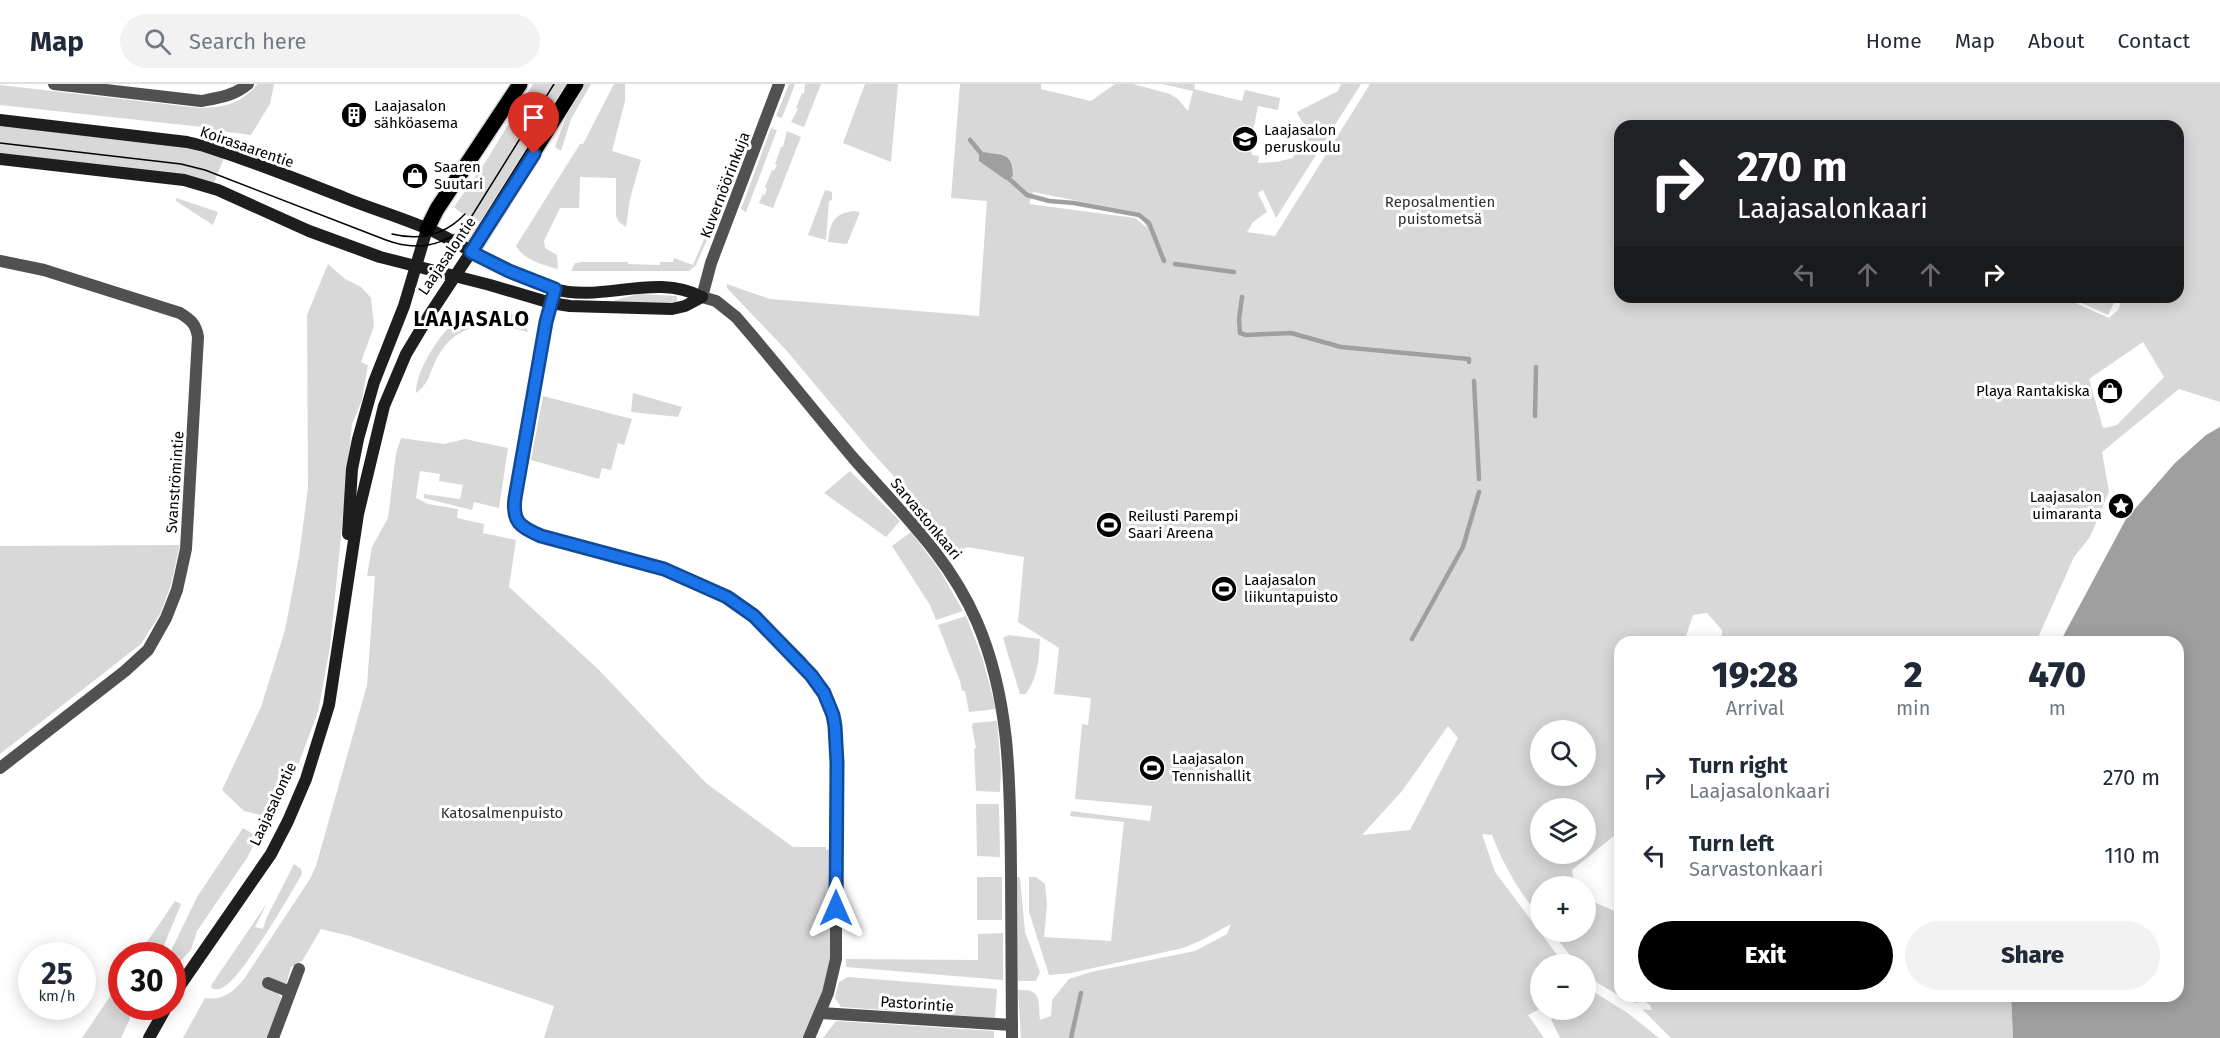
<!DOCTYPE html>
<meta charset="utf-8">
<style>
body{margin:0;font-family:"Fira Sans",sans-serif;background:#f2f2f3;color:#1f2937;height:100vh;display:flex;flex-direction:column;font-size:22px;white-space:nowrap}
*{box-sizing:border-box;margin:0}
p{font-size:20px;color:#747a83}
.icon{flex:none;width:33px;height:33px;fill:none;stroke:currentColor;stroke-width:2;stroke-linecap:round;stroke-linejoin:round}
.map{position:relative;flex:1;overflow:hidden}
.panel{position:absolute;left:1614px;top:552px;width:570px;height:366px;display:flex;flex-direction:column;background:#fff;border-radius:18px;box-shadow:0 3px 15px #0003}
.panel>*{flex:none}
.hud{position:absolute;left:1614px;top:36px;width:570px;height:183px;border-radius:18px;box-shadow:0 3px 15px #0003;background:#202124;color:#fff;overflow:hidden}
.controls{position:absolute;left:1530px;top:636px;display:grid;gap:12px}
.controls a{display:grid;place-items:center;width:66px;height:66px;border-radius:50%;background:#fff;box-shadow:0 3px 15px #0003;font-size:30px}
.speed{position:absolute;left:18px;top:858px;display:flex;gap:12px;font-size:30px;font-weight:700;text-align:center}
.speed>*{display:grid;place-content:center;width:78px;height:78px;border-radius:50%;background:#fff;box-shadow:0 3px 15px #0003;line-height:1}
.speed small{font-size:15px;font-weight:400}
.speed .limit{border:9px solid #d22;background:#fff;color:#111}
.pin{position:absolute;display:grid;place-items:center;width:51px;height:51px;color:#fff;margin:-62px -26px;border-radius:50% 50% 50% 0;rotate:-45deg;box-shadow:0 0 6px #0007}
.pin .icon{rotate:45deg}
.me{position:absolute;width:66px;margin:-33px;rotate:0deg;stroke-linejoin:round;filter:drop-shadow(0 0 4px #0008)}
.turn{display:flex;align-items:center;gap:21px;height:126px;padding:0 24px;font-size:27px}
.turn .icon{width:78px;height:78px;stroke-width:2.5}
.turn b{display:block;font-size:42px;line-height:51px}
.lanes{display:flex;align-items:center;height:57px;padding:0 24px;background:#0003;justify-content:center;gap:30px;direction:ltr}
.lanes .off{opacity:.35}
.eta{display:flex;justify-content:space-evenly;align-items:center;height:102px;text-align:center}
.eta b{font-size:36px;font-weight:800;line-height:42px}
.button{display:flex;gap:12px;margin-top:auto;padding:12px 24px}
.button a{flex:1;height:69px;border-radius:36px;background:#000;color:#fff;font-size:24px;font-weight:800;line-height:69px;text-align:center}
.button a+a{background:#f2f2f3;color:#1f2937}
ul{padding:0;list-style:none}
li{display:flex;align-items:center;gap:18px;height:78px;padding:0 24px}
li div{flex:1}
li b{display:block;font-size:22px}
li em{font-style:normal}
header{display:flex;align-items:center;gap:36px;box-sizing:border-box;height:84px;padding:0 30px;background:#fff;border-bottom:2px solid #e0e1e3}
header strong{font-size:28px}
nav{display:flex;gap:33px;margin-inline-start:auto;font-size:21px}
.search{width:420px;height:54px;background:#f2f2f3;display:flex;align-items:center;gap:15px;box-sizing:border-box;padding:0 21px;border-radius:33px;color:#747a83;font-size:22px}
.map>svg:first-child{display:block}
.green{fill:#d8d8d8;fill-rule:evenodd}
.water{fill:#9f9f9f}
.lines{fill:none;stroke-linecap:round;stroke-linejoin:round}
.stream{stroke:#9f9f9f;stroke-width:4.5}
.primary-casing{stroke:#dbdbdb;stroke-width:18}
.street{stroke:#515151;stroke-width:12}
.secondary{stroke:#1e1e1e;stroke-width:12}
.primary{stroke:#000;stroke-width:15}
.tram{stroke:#000;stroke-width:1.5}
.route-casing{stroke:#114b97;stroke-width:15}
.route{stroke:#1a73e8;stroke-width:10}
.labels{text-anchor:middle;stroke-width:6;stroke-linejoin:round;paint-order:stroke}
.poi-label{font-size:15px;fill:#000;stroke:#fff;text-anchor:start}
.street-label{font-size:15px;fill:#000;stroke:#fff}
.park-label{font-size:15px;fill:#2f2f2f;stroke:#fff}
.district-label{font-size:21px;font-weight:bold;letter-spacing:1.5px;fill:#000;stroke:#fff}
</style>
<header>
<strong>Map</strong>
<div class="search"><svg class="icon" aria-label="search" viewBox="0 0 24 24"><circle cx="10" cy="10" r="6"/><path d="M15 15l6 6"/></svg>Search here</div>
<nav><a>Home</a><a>Map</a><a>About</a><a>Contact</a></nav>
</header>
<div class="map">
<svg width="2220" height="954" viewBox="0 0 2220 954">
<rect width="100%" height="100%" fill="#fff"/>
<g class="green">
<path d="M258 0H274L270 20 251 51 213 46 212 44 0 21V1L200 24C228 23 239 20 258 0Z"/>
<polygon points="533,0 567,0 481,138 460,128 454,123 486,77"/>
<polygon points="585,0 591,0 571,35 561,67 555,63 567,30"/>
<path d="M614 0H625V17L612 67 641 76 630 115 626 143 619 138 616 132V94L580 93 579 124H560L544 157 545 164 557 171 558 185C543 181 524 176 516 162L580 60H583Z"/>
<polygon points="789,0 795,0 782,34 776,32"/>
<polygon points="805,0 821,0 804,43 791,38 798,25 796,24 802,9 804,10"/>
<polygon points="865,0 898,0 891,78 843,59"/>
<path d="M960 0H1041V5L1091 17 1115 0H1133L1170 10 1178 15 1188 27 1193 7 1162 0H1195L1194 5 1242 17 1245 6 1280 14 1278 26 1258 22 1250 63 1252 71 1259 72 1258 79 1276 78 1293 74 1299 58 1307 60C1311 37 1302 43 1297 28L1338 7 1341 0H1361L1276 134 1263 106 1258 109 1267 128 1253 138 1247 148 1275 152 1370 0H2220V318L2179 305 2102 368 2109 408 2090 453 2074 473 2036 558H1722V546L1707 529 1693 531 1684 558H1620V747L1572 786 1574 802H1540V833C1519 808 1504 782 1492 751L1482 750 1495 788 1564 880H1540V925L1528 931 1544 954H1021L1018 906C1043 905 1038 917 1040 936L1051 932 1052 916 1069 895 1091 888 1195 867 1227 850 1231 840 1200 857 1183 864 1071 889 1049 891 1029 828V793H1036L1045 800 1047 821 1044 853 1111 857 1124 738 1070 732 1071 727 1150 737 1152 722 1075 715 1082 640 1088 641 1091 614 1054 610 1059 564 1018 538 1024 473 968 463 957 467 939 442 869 365 786 266 727 204V200L770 215 979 232 987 117 951 114ZM1620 42H2178V213H2123L2118 226 2109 234 2062 213H1620ZM1033 108 1139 129 1147 144 1135 134 1029 120ZM2143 258 2164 293 2117 341 2103 344 2089 295ZM1448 642 1458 654 1410 746 1362 751 1402 707ZM1540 646H1586V692H1540ZM1540 724H1586V770H1540Z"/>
<polygon points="0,41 177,61 224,74 214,99 0,71"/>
<polygon points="771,44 777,46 746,128 741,125"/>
<polygon points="787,47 801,53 773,124 759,119 763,110 765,111 767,105 765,103 772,86 774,87 777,81 775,80 781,63 783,63"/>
<polygon points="258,65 279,71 277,78 250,73 252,67 256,68"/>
<polygon points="825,106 832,108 832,116 829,117 826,156 808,151"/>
<polygon points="176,114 218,128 213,141 176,117"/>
<path d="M854 127 860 128 847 160 828 158C830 140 833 129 854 127Z"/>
<polygon points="704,155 707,156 696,181 689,187 571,187 575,179 582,178 628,178 628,180 660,181 660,178 673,178 674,174 693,181"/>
<polygon points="328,180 345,195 361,203 371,214 374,242 361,278 368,281 362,316 352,340 330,563 318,628 292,697 268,733 244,727 222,706 261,623 285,546 299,472 308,404 307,231"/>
<polygon points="639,210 677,212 677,221 615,220 615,216"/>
<polygon points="2074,213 2117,213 2108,231 2073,215"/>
<path d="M487 226C505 228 523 227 528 248 490 236 455 237 435 278 429 291 428 301 416 309 415 289 439 250 455 238 465 231 475 229 487 226Z"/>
<polygon points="633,309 682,323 678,333 631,328"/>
<polygon points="543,312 632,335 624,361 618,359 611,386 602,384 599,395 531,376"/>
<path d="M401 354 444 360 465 355 508 364 499 424 474 418 472 426 424 414V410L460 415 463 401 439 397 440 390 420 387 416 414 428 420 458 425 457 434 484 440 483 449 516 456 509 503 599 586 706 699 793 763H826V766L830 765V879L820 915 803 954H544L554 922 350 852 321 845 302 877 291 883 286 901 277 909 281 913 280 920 268 954H183L205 914C223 917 233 908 244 895L310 795 316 782 367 601 375 492H367L372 463 388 434 396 369Z"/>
<polygon points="850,387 900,437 886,453 824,409"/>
<polygon points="911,448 939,485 963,527 936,536 930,521 892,462"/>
<polygon points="180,461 170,504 160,530 141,560 0,670 0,462"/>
<polygon points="966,532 982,573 996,625 969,628 965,607 962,607 960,597 938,541"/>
<path d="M1009 551 1040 555C1039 575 1038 592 1026 610H1020L1003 554Z"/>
<polygon points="997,637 1001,686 1000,708 976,707 974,665 976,664 972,643 973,639"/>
<polygon points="976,720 999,720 1000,773 977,772"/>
<polygon points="243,744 258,753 247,774 197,847 191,866 173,885 172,872 169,871 197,813"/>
<path d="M294 780 301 785 302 790C290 811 241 896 222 904 218 906 217 905 213 905L211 903 212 900 267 819 255 843 263 845 266 835Z"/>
<rect x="977" y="793" width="25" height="43"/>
<polygon points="1017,793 1020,793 1025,848 1040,888 1036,897 1018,897"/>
<polygon points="1586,815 1620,829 1620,912 2011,912 2013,954 1671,954 1642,925 1652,926 1650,921 1642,916 1638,919 1628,917 1586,892 1586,880 1577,880 1552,848 1586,848"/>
<polygon points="175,817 181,820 160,871 138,871"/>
<polygon points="1003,849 1003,896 846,883 846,875 978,876 978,850"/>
<polygon points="848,893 997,905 995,934 841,923 835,914 839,898"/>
<polygon points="121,896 122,922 135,923 121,954 82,954"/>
<polygon points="1586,903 1629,930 1659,954 1560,954 1551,935 1563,926 1586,926"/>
<polygon points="836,937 994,947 994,954 823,954"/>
</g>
<g class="water">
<path d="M984 68C1004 72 1012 68 1013 92L1006 96 979 77V72Z"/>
<polygon points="2220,343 2220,954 2013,954 2011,912 2178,912 2178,558 2060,558 2126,435 2175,379 2206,351"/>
</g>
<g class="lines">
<g class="stream">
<polyline points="970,56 984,73"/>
<polyline points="1006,92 1027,111 1049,117 1074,119 1139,131 1149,139 1164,177"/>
<polyline points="1175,180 1234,188"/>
<polyline points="1242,213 1239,235 1240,249 1246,251 1291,249 1341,263 1469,275 1469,278"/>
<polyline points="1474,297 1479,395"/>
<polyline points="1535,332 1536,283"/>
<polyline points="1412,555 1463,463 1479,408"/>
<polyline points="1071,954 1081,909"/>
</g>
<g class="primary-casing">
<g id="primary">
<polyline points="427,145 437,125 520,0"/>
<polyline points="471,168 576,0"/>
</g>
</g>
<g class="street">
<path d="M54 0 201 17C218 14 234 12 248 0"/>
<path d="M779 0 711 179 702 213 716 217 736 233C777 280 815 329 855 376 900 427 949 473 977 538 1011 617 1010 701 1011 787 1011 842 1012 898 1012 954"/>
<path d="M0 177 44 186 180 229C191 236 196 240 198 253L186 465 177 506 166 534 148 566 125 587 0 684"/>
<path d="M555 205 543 250 515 414C512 438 520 444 541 452L664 485 727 513 755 532 801 578 824 609 833 631 836 658V875L828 909 809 954"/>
<polyline points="268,899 290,908"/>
<polyline points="821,929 1012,941"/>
<polyline points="273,954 299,885"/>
</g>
<g class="secondary">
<path d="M0 36 187 58 204 62C252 77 299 96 345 114 375 126 406 135 435 148 474 167 511 193 554 205 603 219 655 188 702 213"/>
<polyline points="0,75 184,96 218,106 309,147 380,173 490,201 551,219 570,222 672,225 685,222 702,213"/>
<polyline points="348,450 352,385 358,355 374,298 404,222 427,145"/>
<polyline points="172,913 271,770 288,737 306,695 329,621 358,430 384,322 406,270 430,230 471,168"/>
<polyline points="149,954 167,922"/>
</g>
<use href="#primary" class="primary"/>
<g class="tram">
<path d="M0 59 181 80 205 86 386 156C415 167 441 163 465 143L554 0"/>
<path d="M392 150C420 157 445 151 465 130"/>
</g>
</g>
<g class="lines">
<g class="route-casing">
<path id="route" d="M534 70 471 168 509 187 555 205 546 238 515 414C512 438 520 443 541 452L664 485 727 513 754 532 811 591 824 609 833 631 835 642 837 679 836 824"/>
</g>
<use href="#route" class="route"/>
</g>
<defs>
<g id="building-disc" transform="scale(1.35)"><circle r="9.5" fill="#000" stroke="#fff"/><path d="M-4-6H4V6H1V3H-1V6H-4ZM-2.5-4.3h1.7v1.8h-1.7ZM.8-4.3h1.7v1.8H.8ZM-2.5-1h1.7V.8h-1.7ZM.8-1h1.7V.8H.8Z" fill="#fff"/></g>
<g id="school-disc" transform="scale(1.35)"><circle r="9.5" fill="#000" stroke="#fff"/><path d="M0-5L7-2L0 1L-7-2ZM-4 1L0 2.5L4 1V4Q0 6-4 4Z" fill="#fff"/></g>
<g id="shop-disc" transform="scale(1.35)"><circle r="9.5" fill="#000" stroke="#fff"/><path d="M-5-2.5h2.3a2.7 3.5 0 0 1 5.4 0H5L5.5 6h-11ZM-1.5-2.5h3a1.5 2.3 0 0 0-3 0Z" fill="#fff"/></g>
<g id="sight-disc" transform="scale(1.35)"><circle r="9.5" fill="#000" stroke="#fff"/><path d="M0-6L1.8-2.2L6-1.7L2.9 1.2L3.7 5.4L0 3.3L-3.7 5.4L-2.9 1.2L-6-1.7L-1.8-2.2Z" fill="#fff"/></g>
<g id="stadium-disc" transform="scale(1.35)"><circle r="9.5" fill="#000" stroke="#fff"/><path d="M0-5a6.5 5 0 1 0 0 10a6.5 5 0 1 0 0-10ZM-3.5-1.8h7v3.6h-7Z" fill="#fff"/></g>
</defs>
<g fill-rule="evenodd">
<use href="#building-disc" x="354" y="31"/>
<use href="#school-disc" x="1245" y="55"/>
<use href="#shop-disc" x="415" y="92"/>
<use href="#shop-disc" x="2110" y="307"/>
<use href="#sight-disc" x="2121" y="422"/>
<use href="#stadium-disc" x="1109" y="441"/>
<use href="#stadium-disc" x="1224" y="505"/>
<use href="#stadium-disc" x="1152" y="684"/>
</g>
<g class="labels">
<g class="poi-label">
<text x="374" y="27">Laajasalon<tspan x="374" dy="17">sähköasema</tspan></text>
<text x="1264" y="51">Laajasalon<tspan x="1264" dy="17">peruskoulu</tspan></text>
<text x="434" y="88">Saaren<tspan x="434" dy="17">Suutari</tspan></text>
<text x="2090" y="312" text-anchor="end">Playa Rantakiska</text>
<text x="2102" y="418" text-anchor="end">Laajasalon<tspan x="2102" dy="17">uimaranta</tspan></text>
<text x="1128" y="437">Reilusti Parempi<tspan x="1128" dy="17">Saari Areena</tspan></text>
<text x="1244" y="501">Laajasalon<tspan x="1244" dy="17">liikuntapuisto</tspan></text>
<text x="1172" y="680">Laajasalon<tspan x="1172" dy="17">Tennishallit</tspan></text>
</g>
<g class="street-label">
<text transform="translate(247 63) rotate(19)" y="5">Koirasaarentie</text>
<text transform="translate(725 101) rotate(-69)" y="5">Kuvernöörinkuja</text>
<text transform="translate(447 172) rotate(-56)" y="5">Laajasalontie</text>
<text transform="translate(175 398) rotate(-86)" y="5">Svanströmintie</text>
<text transform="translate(926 435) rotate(50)" y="5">Sarvastonkaari</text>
<text transform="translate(273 720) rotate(-65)" y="5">Laajasalontie</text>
<text transform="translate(917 920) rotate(4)" y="5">Pastorintie</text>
</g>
<g class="park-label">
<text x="1440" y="123">Reposalmentien<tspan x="1440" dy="17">puistometsä</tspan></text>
<text x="502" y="734">Katosalmenpuisto</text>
</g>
<g class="district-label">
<text x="472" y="242">LAAJASALO</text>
</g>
</g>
</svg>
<div class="controls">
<a><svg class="icon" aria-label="search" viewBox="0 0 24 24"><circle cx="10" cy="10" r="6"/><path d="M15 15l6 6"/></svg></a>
<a><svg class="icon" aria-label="layers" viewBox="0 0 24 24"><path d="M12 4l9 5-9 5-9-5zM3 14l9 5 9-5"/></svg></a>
<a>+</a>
<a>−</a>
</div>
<div class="speed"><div>25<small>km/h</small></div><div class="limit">30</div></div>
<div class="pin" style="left:534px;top:70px;background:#d93025"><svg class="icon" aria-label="arrive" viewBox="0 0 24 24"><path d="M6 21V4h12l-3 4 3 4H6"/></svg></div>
<svg class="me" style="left:836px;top:824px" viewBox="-20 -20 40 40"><path d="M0-17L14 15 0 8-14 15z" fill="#1a73e8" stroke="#fff" stroke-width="4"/></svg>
<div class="hud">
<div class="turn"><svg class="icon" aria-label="right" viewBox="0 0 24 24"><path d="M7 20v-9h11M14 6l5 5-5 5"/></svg><div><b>270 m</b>Laajasalonkaari</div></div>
<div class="lanes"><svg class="icon off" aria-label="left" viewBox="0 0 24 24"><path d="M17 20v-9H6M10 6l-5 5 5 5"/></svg><svg class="icon off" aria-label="ahead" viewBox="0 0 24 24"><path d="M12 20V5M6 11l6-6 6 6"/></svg><svg class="icon off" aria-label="ahead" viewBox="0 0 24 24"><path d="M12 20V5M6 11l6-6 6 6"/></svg><svg class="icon" aria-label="right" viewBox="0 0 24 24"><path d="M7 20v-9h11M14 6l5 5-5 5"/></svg></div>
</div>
<section class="panel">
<div class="eta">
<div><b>19:28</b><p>Arrival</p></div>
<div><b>2</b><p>min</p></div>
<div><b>470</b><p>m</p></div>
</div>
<ul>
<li><svg class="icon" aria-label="right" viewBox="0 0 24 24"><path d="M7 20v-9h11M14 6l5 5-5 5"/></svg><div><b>Turn right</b><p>Laajasalonkaari</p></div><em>270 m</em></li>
<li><svg class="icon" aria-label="left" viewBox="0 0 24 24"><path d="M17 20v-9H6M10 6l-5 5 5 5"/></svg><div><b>Turn left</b><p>Sarvastonkaari</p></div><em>110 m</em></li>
</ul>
<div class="button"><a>Exit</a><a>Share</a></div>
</section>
</div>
